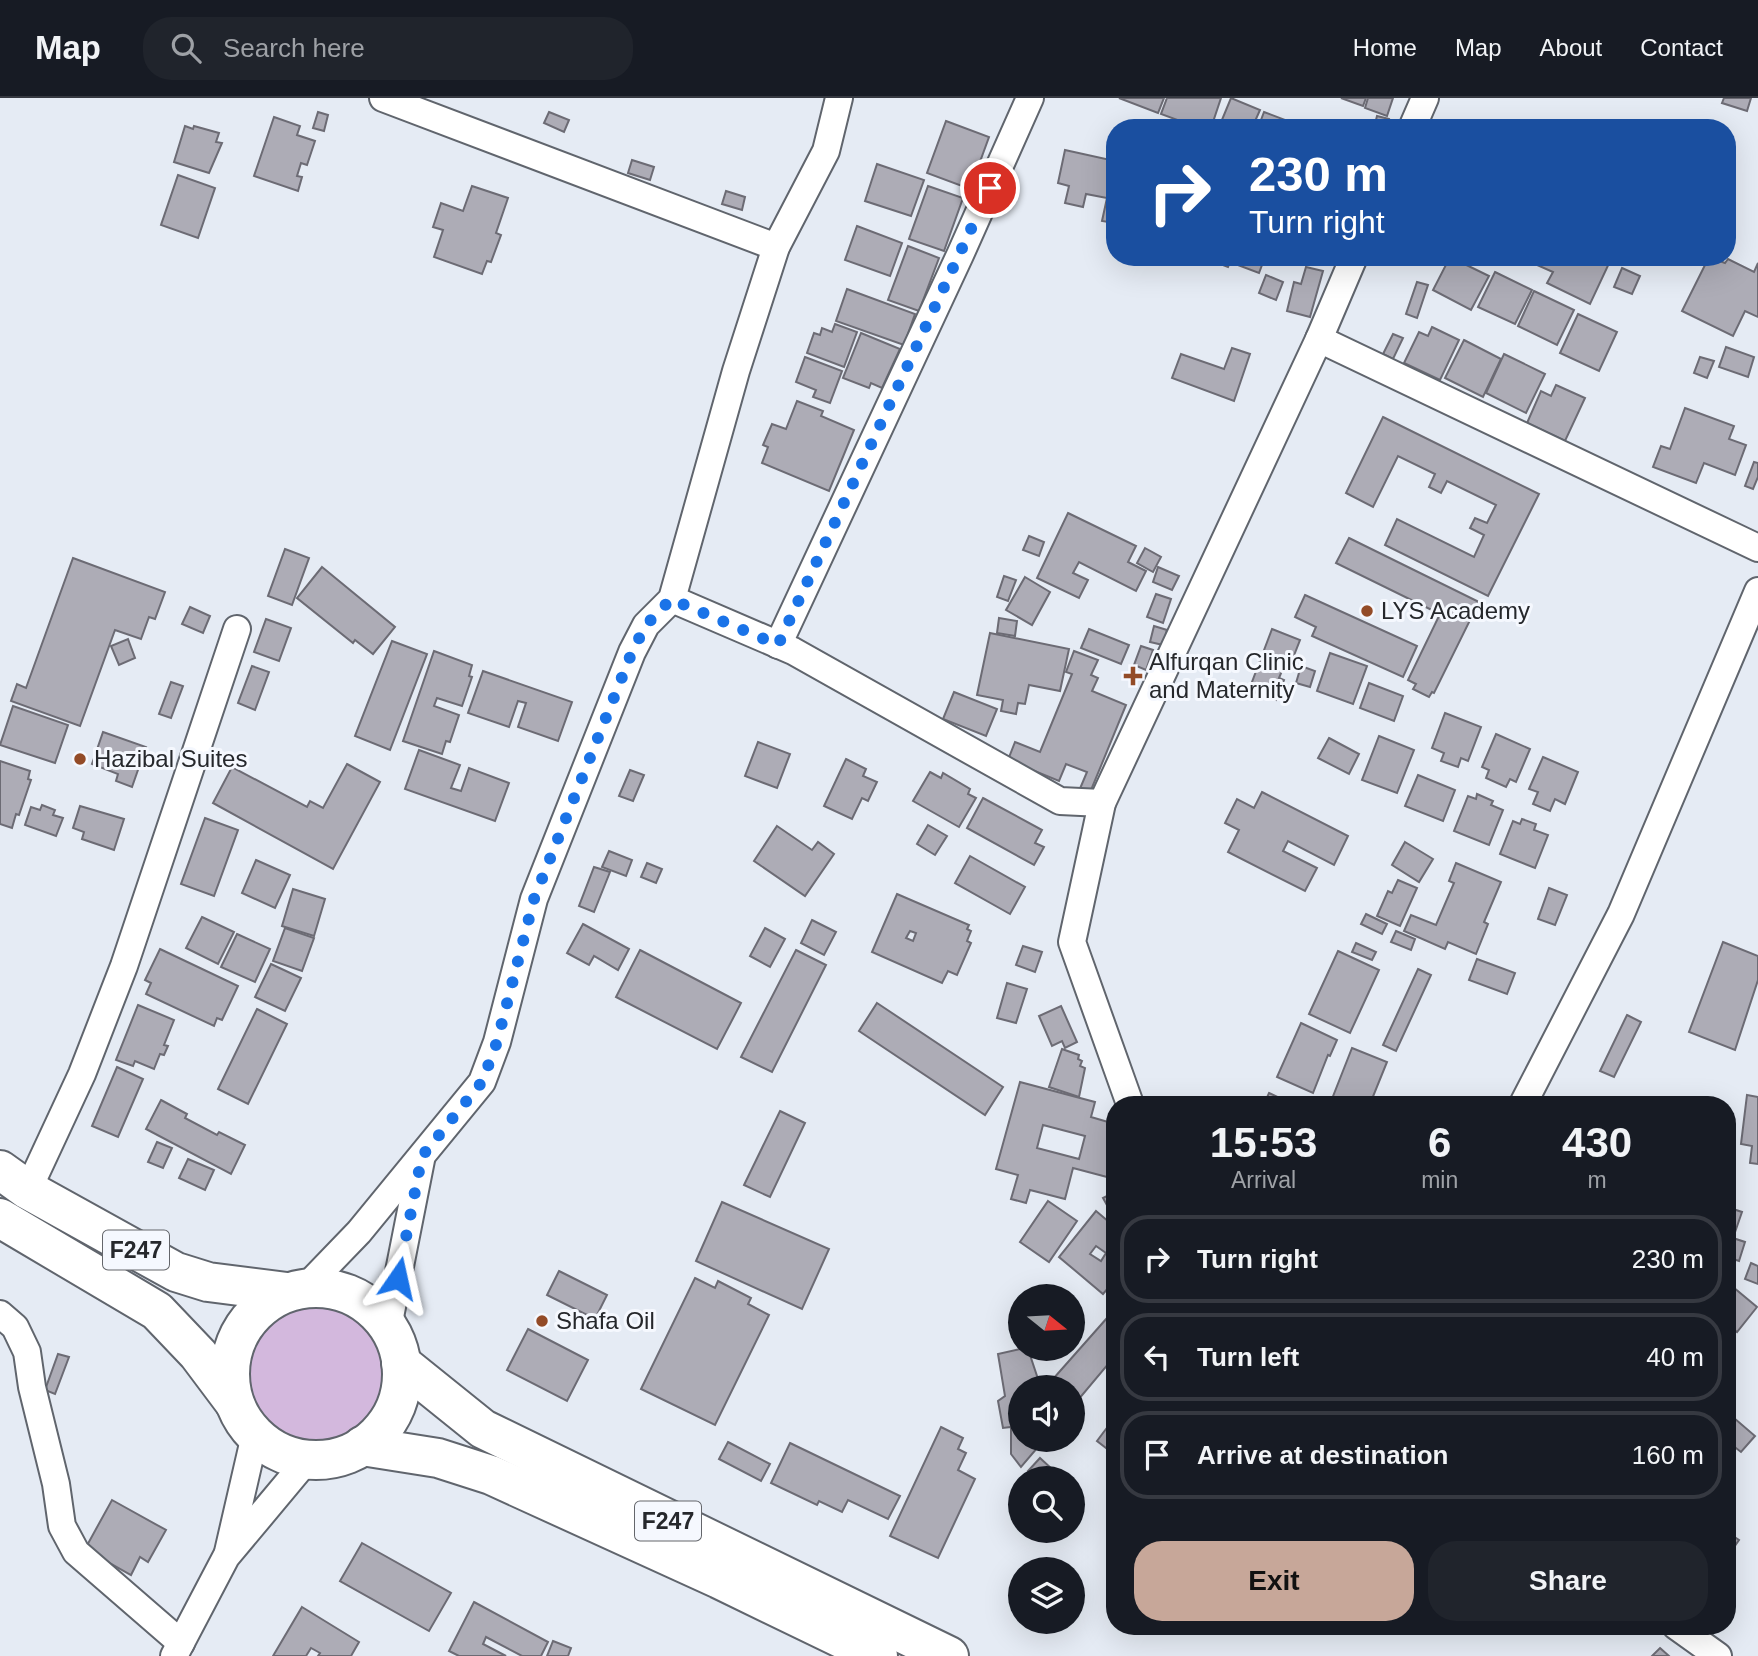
<!DOCTYPE html>
<style>
body{margin:0;font-family:Arial,sans-serif;background:#20242c;color:#f1f3f6;height:100vh;display:flex;flex-direction:column;font-size:26px;white-space:nowrap}
*{box-sizing:border-box;margin:0}
p{font-size:23px;color:#9ea1a6}
.icon{flex:none;width:38px;height:38px;fill:none;stroke:currentColor;stroke-width:2;stroke-linecap:round;stroke-linejoin:round}
.map{position:relative;flex:1;overflow:hidden}
.panel{position:absolute;left:1106px;top:998px;width:630px;height:539px;display:flex;flex-direction:column;background:#171b24;border-radius:28px;box-shadow:0 7px 28px #0002}
.panel>*{flex:none}
.hud{position:absolute;left:1106px;top:21px;width:630px;height:147px;border-radius:28px;box-shadow:0 7px 28px #0002;background:#1a4fa0;color:#fff;overflow:hidden}
.needle{width:46px;rotate:108deg}
.buttons{position:absolute;left:1008px;top:1186px;display:grid;gap:14px}
.buttons a{display:grid;place-items:center;width:77px;height:77px;border-radius:50%;background:#171b24;box-shadow:0 7px 28px #0002;font-size:35px}
.pin{position:absolute;display:grid;place-items:center;width:60px;height:60px;color:#fff;margin:-30px;border:4px solid #fff;border-radius:50%;box-shadow:0 2px 7px #0007}
.me{position:absolute;width:77px;margin:-38px;rotate:11deg;stroke-linejoin:round;filter:drop-shadow(0 0 5px #0008)}
.turn{display:flex;align-items:center;gap:24px;height:147px;padding:0 28px;font-size:32px}
.turn .icon{width:91px;height:91px;stroke-width:2.5}
.turn b{display:block;font-size:49px;line-height:60px}
.eta{display:flex;justify-content:space-evenly;align-items:center;height:119px;text-align:center}
.eta b{font-size:42px;font-weight:800;line-height:49px}
.cta{display:flex;gap:14px;margin-top:auto;padding:14px 28px}
.cta a{flex:1;height:80px;border-radius:28px;background:#c7a799;color:#111;font-size:28px;font-weight:800;line-height:80px;text-align:center}
.cta a+a{background:#20242c;color:#f1f3f6}
ul{padding:0;list-style:none}
li{display:flex;align-items:center;gap:21px;height:88px;margin:0 14px 10px;padding:0 14px;border:4px solid #363941;border-radius:28px}
li div{flex:1}
li b{display:block;font-size:26px}
li em{font-style:normal}
header{display:flex;align-items:center;gap:42px;box-sizing:border-box;height:98px;padding:0 35px;background:#171b24;border-bottom:2px solid #363941}
header strong{font-size:33px}
nav{display:flex;gap:38px;margin-inline-start:auto;font-size:24px}
.search{width:490px;height:63px;background:#20242c;display:flex;align-items:center;gap:18px;box-sizing:border-box;padding:0 24px;border-radius:28px;color:#9ea1a6;font-size:26px}
.map>svg:first-child{display:block}
.green{fill:#d3b8dd}
.building{fill:#adacb6;stroke:#6c6b74;stroke-width:2;fill-rule:evenodd}
.lines{fill:none;stroke-linecap:round;stroke-linejoin:round}
.street-casing{stroke:#60656d;stroke-width:30}
.primary-casing{stroke:#60656d;stroke-width:42}
.street{stroke:#fff;stroke-width:26}
.primary{stroke:#fff;stroke-width:38}
.route{stroke:#1a73e8;stroke-width:12;stroke-dasharray:0 21.6}
.poi-dot{fill:#934b27;stroke:#f5f8fe;stroke-width:2.5}
.labels{text-anchor:middle;stroke-width:6;stroke-linejoin:round;paint-order:stroke}
.shield{fill:#f5f8fe;stroke:#64666b;stroke-width:2}
.shield-label{font-size:23px;font-weight:bold;fill:#26282c}
.poi-label{font-size:24px;fill:#26282c;stroke:#f5f8fe;text-anchor:start}
</style>
<header>
<strong>Map</strong>
<div class="search"><svg class="icon" aria-label="search" viewBox="0 0 24 24"><circle cx="10" cy="10" r="6"/><path d="M15 15l6 6"/></svg>Search here</div>
<nav><a>Home</a><a>Map</a><a>About</a><a>Contact</a></nav>
</header>
<div class="map">
<svg width="1758" height="1558" viewBox="0 0 1758 1558">
<rect width="100%" height="100%" fill="#e5ebf4"/>
<circle class="green" cx="316" cy="1275" r="75"/>
<g class="building">
<polygon points="1119,0 1164,0 1158,15"/>
<polygon points="1167,0 1221,0 1211,30 1199,30 1161,16"/>
<polygon points="1231,0 1260,12 1252,30 1219,29"/>
<polygon points="1341,0 1366,0 1363,8"/>
<polygon points="1368,0 1393,0 1387,18 1365,10"/>
<polygon points="1724,0 1751,0 1747,13 1722,5"/>
<polygon points="318,14 328,17 324,33 313,30"/>
<polygon points="549,14 569,22 564,34 544,25"/>
<polygon points="1264,14 1301,28 1300,30 1258,30"/>
<polygon points="1377,18 1389,21 1387,30 1374,30"/>
<polygon points="274,19 300,28 297,37 315,43 307,67 301,65 297,78 302,79 298,93 254,78"/>
<polygon points="946,23 989,39 970,91 927,75"/>
<polygon points="185,28 193,31 194,28 219,35 216,44 222,45 209,75 174,64"/>
<polygon points="1065,52 1115,63 1115,125 1102,123 1107,100 1086,96 1083,109 1065,105 1069,88 1058,85"/>
<polygon points="632,62 654,69 650,82 628,75"/>
<polygon points="877,66 924,82 911,118 865,103"/>
<polygon points="178,77 215,90 198,140 161,127"/>
<polygon points="472,88 508,100 496,135 501,137 491,164 487,163 482,176 434,159 443,132 433,129 441,105 463,113"/>
<polygon points="928,88 963,100 944,153 909,141"/>
<polygon points="726,93 745,99 742,112 722,106"/>
<polygon points="857,128 902,145 890,178 845,162"/>
<polygon points="908,148 939,160 919,213 888,202"/>
<polygon points="1202,159 1265,159 1259,175 1230,164 1228,169"/>
<polygon points="1450,159 1489,178 1471,212 1433,192"/>
<polygon points="1477,159 1495,159 1493,166"/>
<polygon points="1540,159 1612,159 1590,206 1547,185 1553,174 1537,167"/>
<polygon points="1709,159 1725,165 1728,161 1754,174 1758,165 1758,219 1745,213 1733,238 1682,213"/>
<polygon points="1306,169 1323,173 1310,219 1287,213 1294,184 1301,186"/>
<polygon points="1622,170 1640,178 1632,196 1614,189"/>
<polygon points="1495,174 1532,192 1515,226 1478,209"/>
<polygon points="1266,177 1283,184 1276,202 1259,195"/>
<polygon points="1417,184 1428,187 1417,220 1406,216"/>
<polygon points="847,191 915,216 904,247 836,223"/>
<polygon points="1534,193 1574,212 1557,247 1518,228"/>
<polygon points="1578,216 1617,234 1599,273 1560,255"/>
<polygon points="835,226 857,234 844,269 807,255 814,235 820,237 822,230 832,234"/>
<polygon points="1432,229 1459,242 1440,282 1404,265 1419,234 1428,238"/>
<polygon points="861,235 900,251 882,290 871,285 869,290 843,280"/>
<polygon points="1393,236 1403,240 1393,261 1383,256"/>
<polygon points="1464,242 1501,261 1483,299 1445,280"/>
<polygon points="1726,249 1754,259 1748,279 1719,269"/>
<polygon points="1232,250 1250,256 1234,303 1172,280 1181,256 1224,271"/>
<polygon points="1504,256 1545,276 1526,315 1486,295"/>
<polygon points="805,259 842,273 830,305 813,299 816,292 796,284"/>
<polygon points="1700,259 1714,263 1707,280 1694,275"/>
<polygon points="1556,287 1585,300 1565,343 1527,325 1541,293 1551,298"/>
<polygon points="797,303 823,313 821,318 854,332 829,393 762,365 768,349 763,347 772,326 786,331"/>
<polygon points="1685,310 1734,328 1729,341 1746,347 1735,377 1704,365 1696,385 1653,369 1661,348 1670,351"/>
<polygon points="1383,319 1539,396 1488,498 1385,447 1397,421 1474,459 1484,437 1470,430 1475,420 1487,425 1496,407 1447,383 1441,395 1429,389 1435,376 1398,358 1373,409 1346,395"/>
<polygon points="1754,364 1758,365 1758,379 1753,391 1745,388"/>
<polygon points="1068,415 1136,448 1128,464 1146,473 1136,493 1079,464 1073,475 1088,482 1079,500 1037,480"/>
<polygon points="1029,438 1044,444 1039,458 1023,452"/>
<polygon points="1349,440 1479,504 1434,595 1432,594 1429,599 1413,591 1416,586 1408,582 1440,516 1336,465"/>
<polygon points="1145,450 1161,459 1153,474 1137,465"/>
<polygon points="285,451 309,460 292,507 268,498"/>
<polygon points="73,460 165,494 155,521 149,519 141,541 115,532 80,628 11,603 17,586 26,590"/>
<polygon points="322,469 395,529 373,556 355,542 353,545 297,500"/>
<polygon points="1158,469 1179,478 1172,492 1153,484"/>
<polygon points="1004,478 1016,482 1008,503 997,499"/>
<polygon points="1025,479 1050,494 1032,527 1006,512"/>
<polygon points="1156,496 1171,501 1163,525 1147,519"/>
<polygon points="1305,497 1417,548 1403,579 1312,538 1316,529 1295,519"/>
<polygon points="190,509 210,518 203,535 182,526"/>
<polygon points="999,520 1017,523 1015,538 997,535"/>
<polygon points="266,521 291,530 279,563 254,554"/>
<polygon points="1154,528 1167,532 1163,547 1150,544"/>
<polygon points="1089,531 1129,547 1121,566 1081,550"/>
<polygon points="1272,531 1300,542 1291,565 1286,563 1279,580 1284,582 1276,602 1263,597 1265,595 1260,593 1259,596 1249,592"/>
<polygon points="990,535 1069,551 1060,593 1029,587 1025,606 1018,605 1016,616 1001,613 1003,602 977,597"/>
<polygon points="128,541 135,560 119,567 111,548"/>
<polygon points="392,543 427,556 390,652 355,638"/>
<polygon points="1141,548 1153,552 1146,572 1134,567"/>
<polygon points="434,553 472,567 469,578 472,579 462,608 437,600 434,608 459,617 450,644 446,643 442,656 403,643"/>
<polygon points="1074,553 1098,562 1091,577 1098,580 1092,593 1126,607 1089,697 1079,693 1087,674 1066,666 1059,683 1008,662 1015,644 1040,654 1072,576 1066,574"/>
<polygon points="1330,555 1367,568 1353,606 1317,593"/>
<polygon points="252,568 269,574 255,612 238,605"/>
<polygon points="1301,568 1315,573 1310,589 1296,585"/>
<polygon points="483,573 572,604 558,643 518,629 526,605 518,603 509,629 468,615"/>
<polygon points="171,584 183,588 171,620 159,616"/>
<polygon points="1369,585 1403,598 1394,623 1360,610"/>
<polygon points="954,594 997,611 986,638 943,621"/>
<polygon points="13,608 68,627 55,665 0,647"/>
<polygon points="1445,615 1481,629 1468,663 1461,660 1458,669 1441,663 1444,655 1432,650"/>
<polygon points="103,634 146,649 132,689 116,683 118,676 92,666"/>
<polygon points="1496,636 1530,651 1516,684 1510,681 1506,689 1486,680 1489,672 1482,669"/>
<polygon points="1379,638 1414,652 1397,695 1362,682"/>
<polygon points="1329,640 1359,656 1349,676 1318,660"/>
<polygon points="758,644 790,656 777,690 745,678"/>
<polygon points="419,652 460,667 451,690 461,693 469,670 509,685 495,723 405,691"/>
<polygon points="1543,659 1578,674 1565,706 1555,701 1550,713 1533,706 1538,694 1529,691"/>
<polygon points="846,661 866,671 863,678 877,684 868,703 862,700 852,721 824,708"/>
<polygon points="0,663 30,673 28,681 31,682 19,717 16,716 12,730 0,726"/>
<polygon points="347,666 380,684 333,771 213,705 232,669 307,709 310,703 323,710"/>
<polygon points="630,672 644,677 633,703 619,698"/>
<polygon points="930,674 941,680 943,675 970,691 968,696 976,700 959,729 913,703"/>
<polygon points="1418,677 1455,692 1443,723 1405,708"/>
<polygon points="1262,694 1348,738 1334,767 1288,743 1283,753 1317,770 1305,793 1228,754 1239,732 1225,725 1237,701 1254,710"/>
<polygon points="1477,696 1493,703 1491,707 1503,712 1489,747 1454,733 1468,698 1476,701"/>
<polygon points="983,700 1042,732 1035,745 1044,749 1034,767 967,730"/>
<polygon points="42,707 55,712 53,717 63,720 56,738 25,727 31,709 40,712"/>
<polygon points="80,708 124,721 114,752 82,741 84,734 73,730"/>
<polygon points="205,720 238,732 214,798 181,786"/>
<polygon points="1522,721 1536,726 1534,732 1548,737 1535,770 1500,756 1513,723 1520,726"/>
<polygon points="928,727 947,738 935,757 917,746"/>
<polygon points="777,728 812,752 818,744 834,756 805,798 754,763"/>
<polygon points="1405,744 1433,761 1419,784 1392,767"/>
<polygon points="609,753 632,762 626,778 602,769"/>
<polygon points="970,758 1025,789 1010,816 955,785"/>
<polygon points="256,762 290,777 275,810 242,795"/>
<polygon points="647,765 662,771 656,785 641,779"/>
<polygon points="1456,765 1501,784 1484,824 1488,826 1476,856 1448,844 1445,851 1404,833 1411,817 1436,827 1454,785 1449,783"/>
<polygon points="594,769 610,774 594,814 579,808"/>
<polygon points="1398,782 1417,790 1400,828 1377,818 1388,793 1392,795"/>
<polygon points="1549,790 1567,797 1555,827 1538,821"/>
<polygon points="293,791 325,801 314,838 282,828"/>
<path d="M897 796 969 827 967 831 971 833 967 843 971 845 957 877 948 873 942 885 872 854ZM910 833 916 835 913 843 906 840Z"/>
<polygon points="1366,816 1387,826 1382,836 1361,826"/>
<polygon points="202,819 234,834 218,866 186,850"/>
<polygon points="812,822 836,834 824,857 801,845"/>
<polygon points="583,826 629,851 618,872 594,858 589,867 567,855"/>
<polygon points="285,830 314,840 302,873 273,863"/>
<polygon points="765,830 785,841 770,869 750,858"/>
<polygon points="1396,833 1415,841 1411,852 1391,844"/>
<polygon points="237,836 270,851 255,884 221,869"/>
<polygon points="1723,844 1758,858 1758,882 1735,952 1689,934"/>
<polygon points="1356,845 1376,854 1372,862 1352,854"/>
<polygon points="1023,848 1042,854 1035,874 1016,867"/>
<polygon points="160,851 238,888 222,922 217,920 214,928 146,896 151,885 145,882"/>
<polygon points="640,852 741,905 717,951 616,899"/>
<polygon points="796,852 826,867 772,974 741,959"/>
<polygon points="1338,853 1379,872 1350,935 1309,916"/>
<polygon points="1477,861 1515,875 1507,896 1469,882"/>
<polygon points="271,866 301,880 285,913 255,899"/>
<polygon points="1418,871 1431,877 1396,953 1383,947"/>
<polygon points="1007,885 1027,891 1016,925 997,920"/>
<polygon points="877,905 1003,989 985,1017 859,933"/>
<polygon points="138,907 174,922 164,947 168,948 164,957 160,956 154,971 135,963 133,968 116,962"/>
<polygon points="1061,908 1077,944 1065,950 1062,943 1052,948 1039,918"/>
<polygon points="257,911 287,926 248,1006 218,991"/>
<polygon points="1627,917 1641,924 1614,979 1600,973"/>
<polygon points="1301,925 1337,942 1330,958 1328,957 1313,995 1277,979"/>
<polygon points="1352,950 1387,964 1370,1006 1330,1006"/>
<polygon points="1062,951 1079,957 1078,961 1082,963 1080,968 1085,970 1079,999 1049,989"/>
<polygon points="117,969 143,981 118,1039 92,1028"/>
<path d="M1020 984 1095 1004 1091 1019 1115 1026V1049L1107 1079 1073 1070 1065 1101 1030 1092 1026 1105 1011 1101 1018 1077 996 1071ZM1043 1027 1085 1038 1079 1061 1037 1050Z"/>
<polygon points="1269,995 1292,1006 1264,1006"/>
<polygon points="1747,997 1758,999 1758,1066 1750,1065 1752,1048 1741,1046"/>
<polygon points="161,1002 187,1016 185,1020 217,1037 219,1034 245,1047 231,1076 146,1031"/>
<polygon points="780,1013 805,1025 770,1099 744,1087"/>
<polygon points="157,1044 172,1050 163,1070 148,1064"/>
<polygon points="188,1061 214,1072 205,1092 179,1080"/>
<polygon points="1115,1094 1115,1120 1114,1120 1103,1100"/>
<polygon points="1048,1103 1077,1123 1049,1164 1020,1144"/>
<polygon points="722,1104 829,1151 802,1211 696,1163"/>
<polygon points="1727,1109 1742,1114 1733,1140 1745,1144 1739,1163 1727,1159"/>
<path d="M1096 1113 1115 1129V1182L1103 1196 1059 1159ZM1096 1148 1106 1155 1101 1163 1090 1156Z"/>
<polygon points="1751,1165 1758,1168 1758,1186 1745,1181"/>
<polygon points="559,1173 607,1197 595,1221 547,1197"/>
<polygon points="695,1180 715,1190 718,1183 751,1200 748,1206 769,1217 715,1327 641,1291"/>
<polygon points="1727,1184 1757,1209 1737,1234 1727,1226 1727,1218 1731,1212 1727,1209"/>
<polygon points="1115,1211 1115,1258 1073,1308 1073,1290 1045,1290"/>
<polygon points="528,1231 588,1262 567,1303 507,1272"/>
<polygon points="1020,1251 1028,1251 1041,1290 1020,1290 1020,1342 1044,1342 1021,1369 1011,1356 1011,1329 1003,1330 998,1303 1005,1298 998,1256"/>
<polygon points="58,1256 69,1259 55,1296 45,1292"/>
<polygon points="1727,1314 1755,1338 1741,1354 1727,1343"/>
<polygon points="1112,1323 1115,1325 1115,1357 1097,1343"/>
<polygon points="941,1329 963,1340 958,1351 966,1355 958,1372 975,1381 938,1460 890,1438"/>
<polygon points="728,1344 770,1366 761,1383 719,1361"/>
<polygon points="790,1345 900,1398 888,1421 848,1402 842,1414 819,1403 817,1407 771,1385"/>
<polygon points="1040,1360 1052,1371 1043,1381 1036,1381 1028,1373"/>
<polygon points="112,1402 166,1432 148,1464 140,1459 131,1477 85,1451"/>
<polygon points="1727,1434 1739,1442 1727,1459"/>
<polygon points="362,1445 451,1495 429,1533 340,1483"/>
<polygon points="474,1504 548,1544 541,1558 522,1558 486,1539 483,1546 506,1558 459,1558 449,1553"/>
<polygon points="302,1509 359,1544 351,1558 318,1558 320,1555 311,1550 306,1558 273,1558"/>
<polygon points="553,1543 571,1550 568,1558 547,1558"/>
<polygon points="1660,1550 1669,1558 1652,1558"/>
</g>
<g class="lines">
<g class="street-casing">
<g id="street">
<polyline points="383,0 776,149"/>
<polyline points="1412,30 1425,0"/>
<polyline points="1319,241 1758,450"/>
<polyline points="672,501 793,553 1060,703 1102,705"/>
<polyline points="778,547 960,157 1030,0"/>
<polyline points="1130,1006 1072,844 1102,705 1319,241 1354,159"/>
<polyline points="1523,1006 1621,816 1758,493"/>
<polyline points="28,1092 82,976 124,868 237,531"/>
<polyline points="305,1190 359,1134 482,984 497,944 534,801 632,554 646,527 672,501 736,273 776,149 826,53 839,0"/>
<polyline points="0,1216 15,1229 27,1254 32,1289 56,1386 62,1428 76,1454 181,1545"/>
<polyline points="388,1229 421,1062"/>
<polyline points="228,1454 255,1337"/>
<polyline points="1676,1528 1718,1558"/>
<polyline points="174,1558 226,1459 307,1362"/>
</g>
</g>
<g class="primary-casing">
<g id="primary">
<polyline points="0,1072 28,1092 176,1174 208,1184 287,1194"/>
<polyline points="0,1120 157,1213 198,1256 234,1304"/>
<circle cx="316" cy="1276" r="86"/>
<polyline points="401,1265 483,1331 949,1558"/>
<polyline points="362,1348 438,1360 491,1377 719,1481 878,1558"/>
</g>
</g>
<use href="#street" class="street"/>
<use href="#primary" class="primary"/>
</g>
<g class="lines">
<polyline class="route" points="398,1180 422,1058 482,984 497,944 534,801 632,554 646,527 671,501 778,547 990,90"/>
</g>
<g class="poi-dot">
<circle cx="1367" cy="513" r="7"/>
<path d="M1129.5 567.5h7v7h7v7h-7v7h-7v-7h-7v-7h7z"/>
<circle cx="80" cy="661" r="7"/>
<circle cx="542" cy="1223" r="7"/>
</g>
<g class="labels">
<g class="shield">
<rect x="103" y="1132.5" width="66" height="39" rx="5"/>
<rect x="635" y="1403.5" width="66" height="39" rx="5"/>
</g>
<g class="shield-label">
<text x="136" y="1160">F247</text>
<text x="668" y="1431">F247</text>
</g>
<g class="poi-label">
<text x="1381" y="521">LYS Academy</text>
<text x="1149" y="572">Alfurqan Clinic<tspan x="1149" dy="28">and Maternity</tspan></text>
<text x="94" y="669">Hazibal Suites</text>
<text x="556" y="1231">Shafa Oil</text>
</g>
</g>
</svg>
<div class="buttons">
<a><svg class="needle" viewBox="-14 -14 28 28"><path d="M0-13l5 13h-10z" fill="#e53935"/><path d="M0 13l5-13h-10z" fill="#9ea1a6"/></svg></a>
<a><svg class="icon" aria-label="sound" viewBox="0 0 24 24"><path d="M4 9h4l5-4v14l-5-4H4zM17 9q2 3 0 6"/></svg></a>
<a><svg class="icon" aria-label="search" viewBox="0 0 24 24"><circle cx="10" cy="10" r="6"/><path d="M15 15l6 6"/></svg></a>
<a><svg class="icon" aria-label="layers" viewBox="0 0 24 24"><path d="M12 4l9 5-9 5-9-5zM3 14l9 5 9-5"/></svg></a>
</div>
<div class="pin" style="left:990px;top:90px;background:#d93025"><svg class="icon" aria-label="arrive" viewBox="0 0 24 24"><path d="M6 21V4h12l-3 4 3 4H6"/></svg></div>
<svg class="me" style="left:398px;top:1180px" viewBox="-20 -20 40 40"><path d="M0-17L14 15 0 8-14 15z" fill="#1a73e8" stroke="#fff" stroke-width="4"/></svg>
<div class="hud">
<div class="turn"><svg class="icon" aria-label="right" viewBox="0 0 24 24"><path d="M7 20v-9h11M14 6l5 5-5 5"/></svg><div><b>230 m</b>Turn right</div></div>
</div>
<section class="panel">
<div class="eta">
<div><b>15:53</b><p>Arrival</p></div>
<div><b>6</b><p>min</p></div>
<div><b>430</b><p>m</p></div>
</div>
<ul>
<li><svg class="icon" aria-label="right" viewBox="0 0 24 24"><path d="M7 20v-9h11M14 6l5 5-5 5"/></svg><div><b>Turn right</b></div><em>230 m</em></li>
<li><svg class="icon" aria-label="left" viewBox="0 0 24 24"><path d="M17 20v-9H6M10 6l-5 5 5 5"/></svg><div><b>Turn left</b></div><em>40 m</em></li>
<li><svg class="icon" aria-label="arrive" viewBox="0 0 24 24"><path d="M6 21V4h12l-3 4 3 4H6"/></svg><div><b>Arrive at destination</b></div><em>160 m</em></li>
</ul>
<div class="cta"><a>Exit</a><a>Share</a></div>
</section>
</div>
